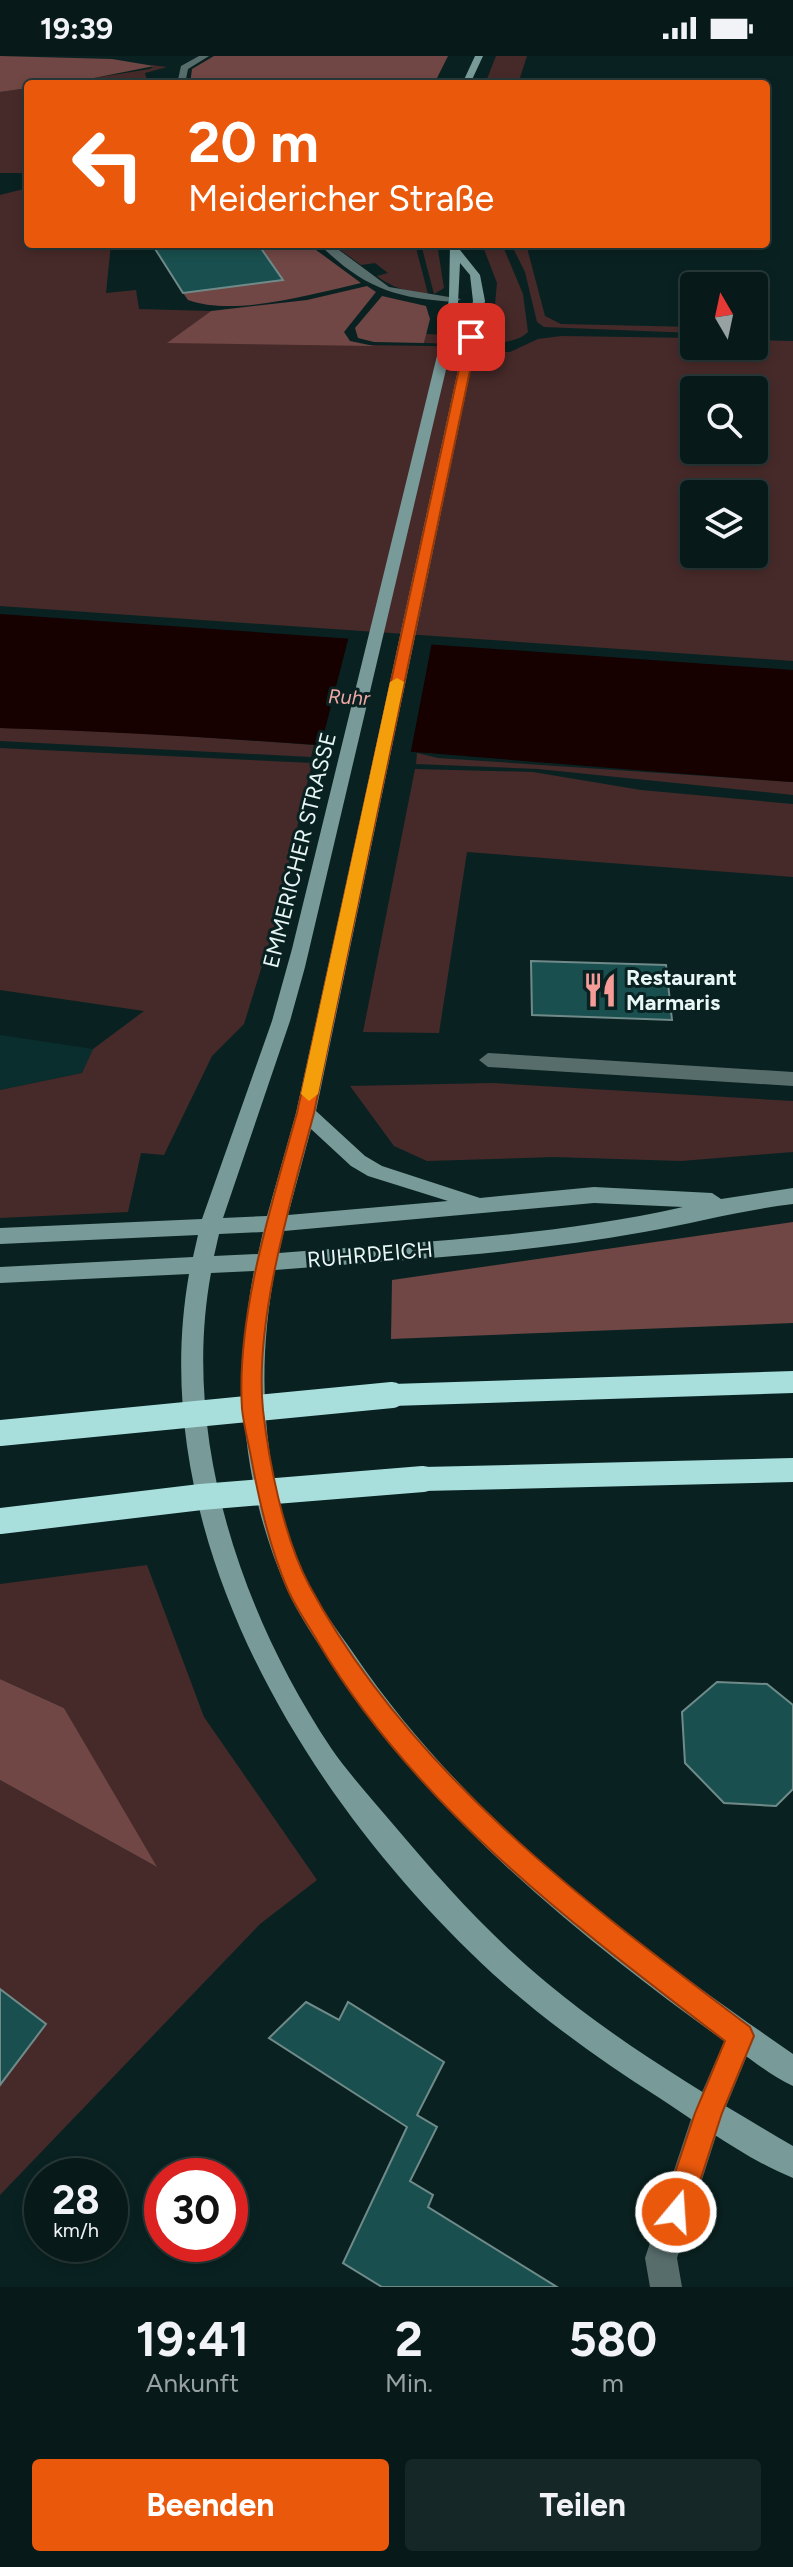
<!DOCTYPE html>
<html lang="de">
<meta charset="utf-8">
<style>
body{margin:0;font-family:Figtree,sans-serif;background:#152726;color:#f1f3f6;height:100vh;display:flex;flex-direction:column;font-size:30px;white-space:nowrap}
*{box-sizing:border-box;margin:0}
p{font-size:26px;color:#98a1a2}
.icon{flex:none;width:44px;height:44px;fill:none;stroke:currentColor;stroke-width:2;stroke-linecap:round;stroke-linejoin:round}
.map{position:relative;height:2231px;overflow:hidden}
.side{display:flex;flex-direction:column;background:#071a19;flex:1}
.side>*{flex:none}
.banner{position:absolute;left:24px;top:24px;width:746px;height:168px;border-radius:8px;box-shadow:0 4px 12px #0003,0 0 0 2px #283838;background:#ea580c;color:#fff;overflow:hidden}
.needle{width:52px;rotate:351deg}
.tools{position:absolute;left:680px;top:216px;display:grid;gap:16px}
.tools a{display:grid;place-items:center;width:88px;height:88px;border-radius:8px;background:#071a19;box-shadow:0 4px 12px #0003,0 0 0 2px #283838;font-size:40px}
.speed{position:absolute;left:24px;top:2102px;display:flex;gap:16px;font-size:40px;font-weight:700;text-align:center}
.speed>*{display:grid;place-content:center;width:104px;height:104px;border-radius:50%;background:#071a19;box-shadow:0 4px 12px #0003,0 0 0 2px #283838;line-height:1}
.speed small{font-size:20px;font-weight:400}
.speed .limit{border:12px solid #d22;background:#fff;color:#111}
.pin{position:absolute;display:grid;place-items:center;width:68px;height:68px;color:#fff;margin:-34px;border-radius:16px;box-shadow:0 4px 12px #0006}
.me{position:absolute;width:88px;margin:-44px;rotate:18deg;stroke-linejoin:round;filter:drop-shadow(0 0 6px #0008)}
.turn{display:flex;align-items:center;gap:28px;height:168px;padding:0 32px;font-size:36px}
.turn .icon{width:104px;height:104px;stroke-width:2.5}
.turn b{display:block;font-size:56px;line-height:68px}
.eta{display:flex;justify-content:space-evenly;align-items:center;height:136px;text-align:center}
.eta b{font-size:48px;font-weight:700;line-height:56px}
.cta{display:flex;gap:16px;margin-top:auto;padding:16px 32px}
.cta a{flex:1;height:92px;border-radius:8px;background:#ea580c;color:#fff;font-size:32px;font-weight:700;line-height:92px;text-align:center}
.cta a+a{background:#152726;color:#f1f3f6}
.status{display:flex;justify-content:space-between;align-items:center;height:56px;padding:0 40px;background:#071a19;direction:ltr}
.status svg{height:22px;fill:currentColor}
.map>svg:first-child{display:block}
.built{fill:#0a2e2d}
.green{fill:#462a29;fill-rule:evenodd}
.forest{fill:#704745}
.water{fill:#160000}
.pier{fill:#092221}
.building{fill:#19504f;stroke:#708a89;stroke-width:2}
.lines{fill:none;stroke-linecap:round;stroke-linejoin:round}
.minor{fill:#576d6c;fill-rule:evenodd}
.secondary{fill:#789b99;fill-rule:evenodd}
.motorway{fill:#a8dfdd;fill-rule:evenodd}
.motorway-bridge{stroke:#a8dfdd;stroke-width:26}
.route{fill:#ea580c;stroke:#983908;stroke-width:2}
.slow{fill:#f59e0b}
.labels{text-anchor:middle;stroke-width:6;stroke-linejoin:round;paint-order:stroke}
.far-water-label{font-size:20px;font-style:italic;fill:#f2a9a6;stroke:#092221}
.street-label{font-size:22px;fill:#e8f6f5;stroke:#092221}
.poi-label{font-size:22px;font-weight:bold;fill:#e8f6f5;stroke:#092221;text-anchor:start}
</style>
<div class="status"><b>19:39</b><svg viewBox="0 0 49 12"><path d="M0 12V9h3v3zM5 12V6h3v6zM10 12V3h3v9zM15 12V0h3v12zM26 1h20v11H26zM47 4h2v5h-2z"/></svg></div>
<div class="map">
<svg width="793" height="2231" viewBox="0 0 793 2231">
<rect width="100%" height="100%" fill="#092221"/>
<polygon class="built" points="0,979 93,993 82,1017 0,1034"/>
<g class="green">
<polygon points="496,0 527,0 518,28 485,28"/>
<polygon points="151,9 167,11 145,17 148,28 56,28 150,13 153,11"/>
<polygon points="28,32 28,44 23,53 28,57 28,117 0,117 0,36"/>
<path d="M28 132V188H111L106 237 136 234 139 253 211 255 169 286 491 291 500 296H510L538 283 561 280 694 282V290H754V284L793 285V605L0 550V139ZM694 334H754V394H694ZM694 438H754V498H694Z"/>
<path d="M332 188H415L428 238C409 236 392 232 377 220L388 217 375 207 361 209Z"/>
<polygon points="421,188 437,188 444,232 434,238"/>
<path d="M482 188H502L523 238 528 276C511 294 449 287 424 287L426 278 492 281 497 227Z"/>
<polygon points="511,188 526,188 545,260 561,268 694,271 694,277 544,271 537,266 525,216"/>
<polygon points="0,672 115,675 314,689 311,701 0,685"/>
<polygon points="0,692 312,707 274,871 244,968 212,1000 164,1099 141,1097 128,1156 0,1162 0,1034 82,1017 93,993 144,955 0,934"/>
<polygon points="417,697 438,702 793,726 793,739 538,713 416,708"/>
<polygon points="415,713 533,716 641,734 793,748 793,821 467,796 439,977 363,976"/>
<polygon points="493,1027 793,1045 793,1096 681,1105 554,1101 427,1105 394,1090 350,1030"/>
<polygon points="147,1509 204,1661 317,1824 260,1868 0,2139 0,1724 155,1810 64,1652 0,1623 0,1528"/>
</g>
<g class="forest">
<polygon points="0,0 112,3 154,10 79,25 28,28 28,32 0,36"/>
<polygon points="214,0 448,0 434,28 190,28 192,13"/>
<path d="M258 188H308L361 227C312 238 235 261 188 244L183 237 282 224Z"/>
<polygon points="367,230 376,236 344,276 350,285 374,290 167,287 211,255 307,244"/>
<polygon points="382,240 426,250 430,263 424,287 374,286 358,282 355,272"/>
<polygon points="793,1166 793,1267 391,1283 392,1224"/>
<polygon points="0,1623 64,1652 157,1811 0,1724"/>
</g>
<path class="water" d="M0 558 793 614V726C529 707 265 680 0 672Z"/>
<polygon class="pier" points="349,580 432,586 410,700 320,693"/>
<g class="building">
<polygon points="152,188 258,188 283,224 183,237"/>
<polygon points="531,905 666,909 672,964 532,959"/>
<polygon points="717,1626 767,1628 793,1649 793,1733 776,1750 724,1747 685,1707 682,1656"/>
<polygon points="0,1933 46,1968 0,2029"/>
<polygon points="306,1946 339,1964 348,1946 444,2006 417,2059 437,2071 410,2125 433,2139 428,2151 557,2231 382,2231 343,2207 407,2071 269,1982"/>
</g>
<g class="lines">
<g class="minor">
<polygon points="199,0 209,0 188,13 185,28 177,28 181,10"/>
<path d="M319 188H331L389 231 461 243 455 246C394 242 364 232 319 188Z"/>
<polygon points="488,997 793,1016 793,1030 488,1011 479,1004"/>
<polygon points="741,1966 751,1970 755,1980 723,2058 677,2202 682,2231 650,2231 645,2202 693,2057 731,1970"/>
</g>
<g class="secondary">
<polygon points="475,0 483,0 470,28 462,28"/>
<path d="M450 188H460V194L480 219 485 245 316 1055 365 1100 382 1110 480 1142 594 1131 712 1137 721 1143 793 1132V1148C742 1154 694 1167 644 1176 523 1198 398 1204 275 1214 255 1318 262 1429 308 1527 320 1552 338 1575 354 1598 466 1763 630 1885 793 1998V2030C773 2021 755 2006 737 1994 697 1966 658 1937 620 1907 512 1822 411 1728 335 1612 317 1586 298 1559 285 1529 242 1428 233 1322 254 1215L211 1217C181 1380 241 1557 331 1692 349 1718 371 1742 392 1767 440 1824 489 1879 547 1927 623 1990 708 2040 793 2090V2122C746 2103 701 2069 658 2041 600 2004 544 1964 493 1918 307 1746 143 1481 189 1218L0 1227V1211L193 1201 198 1179 0 1188V1172L202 1163 272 965 292 893 445 267 449 243ZM460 207 470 219 473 245 296 1057 267 1160 223 1162 290 965 305 911 457 267ZM311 1073 351 1110 368 1120 448 1145 288 1159ZM594 1147 683 1151C551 1181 413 1186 279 1197L284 1175ZM263 1176 258 1198 214 1200 219 1178Z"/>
</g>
<g class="motorway">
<polygon points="793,1315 793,1337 392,1350 383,1347 379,1339 383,1331 392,1328"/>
<polygon points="793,1402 793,1426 423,1435 413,1432 409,1423 413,1414 423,1411"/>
</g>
<g class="motorway-bridge">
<polyline points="0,1377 392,1339"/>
<polyline points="0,1465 201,1441 423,1423"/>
</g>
</g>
<path class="route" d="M471 277 477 281 314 1057C291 1144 254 1265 263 1354 269 1408 284 1482 309 1529 409 1716 584 1846 750 1971L754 1980 722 2057 690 2156 686 2166 676 2170 666 2166 662 2156 695 2057 725 1985C575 1870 416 1752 318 1586 308 1569 296 1552 288 1534 270 1493 260 1450 252 1406 249 1389 244 1371 242 1353 236 1259 272 1147 297 1057L466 281Z"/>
<polygon class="slow" points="397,622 404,626 318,1038 309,1045 301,1038 390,626"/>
<defs>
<g id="restaurant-bare" transform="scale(2.76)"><path d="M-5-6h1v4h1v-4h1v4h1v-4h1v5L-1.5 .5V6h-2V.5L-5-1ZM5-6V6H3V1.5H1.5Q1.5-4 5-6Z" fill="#f59b98" stroke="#092221" stroke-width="2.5" paint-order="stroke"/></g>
</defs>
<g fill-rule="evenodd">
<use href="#restaurant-bare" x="600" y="934"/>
</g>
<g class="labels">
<g class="far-water-label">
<text transform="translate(349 641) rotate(3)" y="7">Ruhr</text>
</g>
<g class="street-label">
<text transform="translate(299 794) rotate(-76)" y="8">EMMERICHER STRASSE</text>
<text transform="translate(370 1198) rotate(-5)" y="8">RUHRDEICH</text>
</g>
<g class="poi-label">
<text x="626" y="929">Restaurant<tspan x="626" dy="25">Marmaris</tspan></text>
</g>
</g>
</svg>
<div class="tools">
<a><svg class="needle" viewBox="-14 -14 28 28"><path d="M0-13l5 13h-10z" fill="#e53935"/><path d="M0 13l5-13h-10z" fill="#98a1a2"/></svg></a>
<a><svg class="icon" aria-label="search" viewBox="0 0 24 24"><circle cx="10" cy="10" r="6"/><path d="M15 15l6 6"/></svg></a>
<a><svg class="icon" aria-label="layers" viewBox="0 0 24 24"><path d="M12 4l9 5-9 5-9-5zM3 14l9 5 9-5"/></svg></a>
</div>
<div class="speed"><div>28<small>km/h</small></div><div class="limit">30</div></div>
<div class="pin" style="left:471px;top:281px;background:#d93025"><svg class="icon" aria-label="arrive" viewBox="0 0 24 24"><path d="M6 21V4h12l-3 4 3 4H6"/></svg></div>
<svg class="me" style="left:676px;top:2156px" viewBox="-20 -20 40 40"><circle r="17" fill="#ea580c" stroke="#fff" stroke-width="3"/><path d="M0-11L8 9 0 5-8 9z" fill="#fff"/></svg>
<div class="banner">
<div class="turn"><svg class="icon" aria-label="left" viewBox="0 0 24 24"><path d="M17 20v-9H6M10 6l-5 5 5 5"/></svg><div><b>20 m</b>Meidericher Straße</div></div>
</div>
</div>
<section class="side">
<div class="eta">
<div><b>19:41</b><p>Ankunft</p></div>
<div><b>2</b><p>Min.</p></div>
<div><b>580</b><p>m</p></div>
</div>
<div class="cta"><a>Beenden</a><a>Teilen</a></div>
</section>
